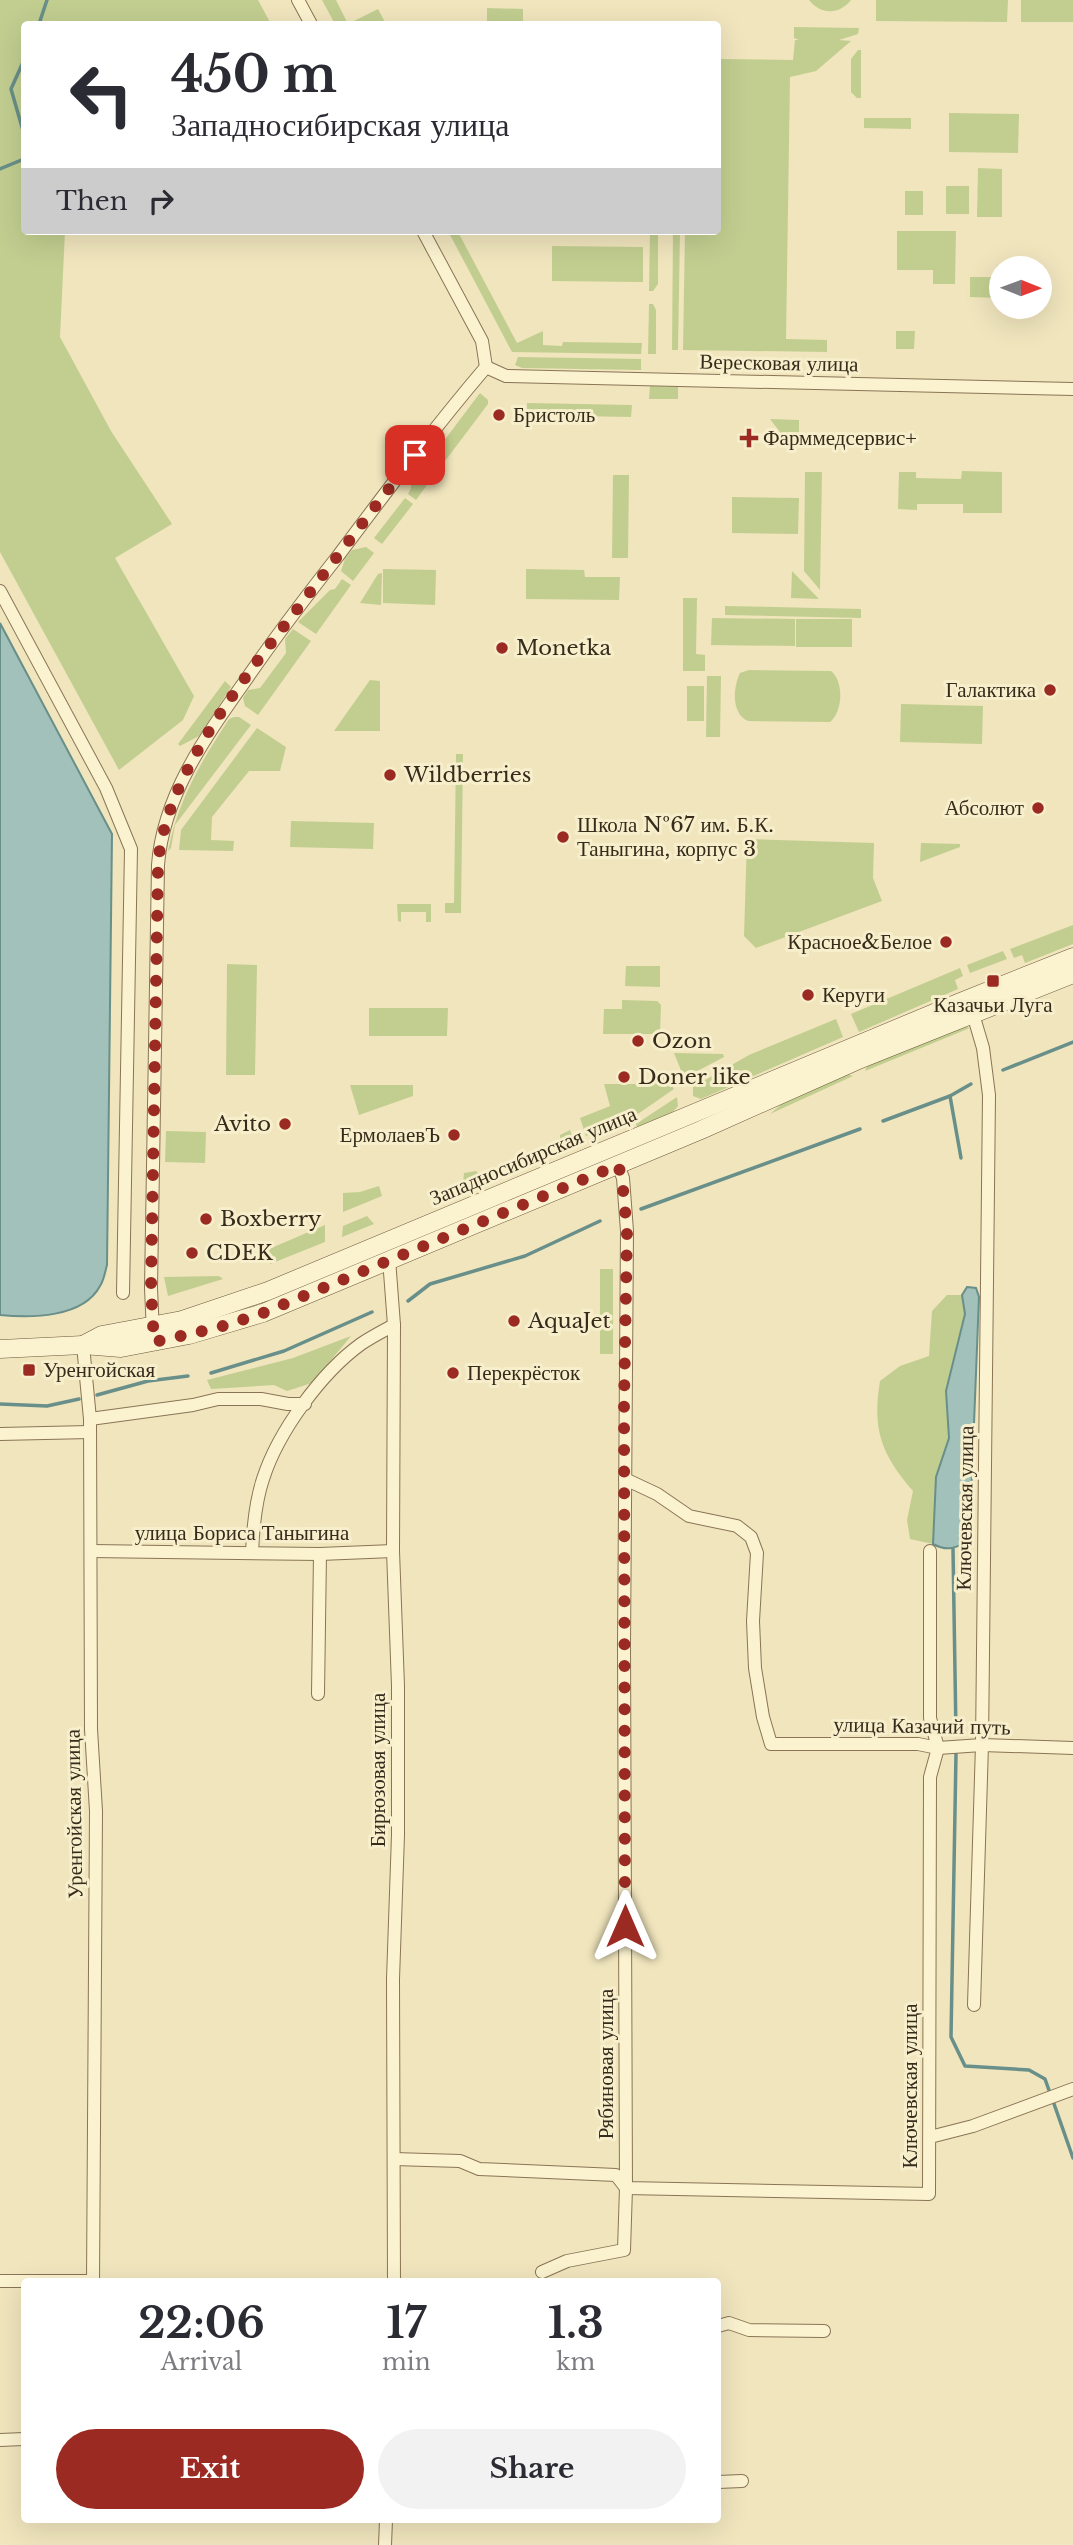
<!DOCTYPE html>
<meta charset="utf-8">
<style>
body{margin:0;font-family:"Libre Baskerville",serif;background:#f2f2f3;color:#2b2b33;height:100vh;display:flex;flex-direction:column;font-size:26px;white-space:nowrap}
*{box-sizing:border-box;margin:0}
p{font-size:23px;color:#7c7c81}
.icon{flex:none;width:38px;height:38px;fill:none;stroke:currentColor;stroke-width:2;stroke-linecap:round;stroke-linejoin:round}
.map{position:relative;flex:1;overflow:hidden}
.panel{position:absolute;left:21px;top:2278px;width:700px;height:245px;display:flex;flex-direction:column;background:#fff;border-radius:7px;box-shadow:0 7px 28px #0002}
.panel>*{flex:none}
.hud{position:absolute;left:21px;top:21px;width:700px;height:214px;border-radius:7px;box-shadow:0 7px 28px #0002;background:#fff;color:#2b2b33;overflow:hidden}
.needle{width:46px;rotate:91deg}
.fabs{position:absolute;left:989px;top:256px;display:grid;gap:14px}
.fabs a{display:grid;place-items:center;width:63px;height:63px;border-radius:50%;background:#fff;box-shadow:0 7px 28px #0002;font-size:35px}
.pin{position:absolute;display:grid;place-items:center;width:60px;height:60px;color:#fff;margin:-30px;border-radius:14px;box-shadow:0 4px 10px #0006}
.me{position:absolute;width:77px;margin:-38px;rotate:0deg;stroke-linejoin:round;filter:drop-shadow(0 0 5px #0008)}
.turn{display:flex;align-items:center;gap:24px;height:147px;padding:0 35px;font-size:32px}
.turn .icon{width:91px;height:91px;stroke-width:2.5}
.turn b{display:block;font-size:49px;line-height:60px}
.then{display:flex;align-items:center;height:66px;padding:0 35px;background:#0003;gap:14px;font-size:26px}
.eta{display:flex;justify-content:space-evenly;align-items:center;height:119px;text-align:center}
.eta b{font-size:42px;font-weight:700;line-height:49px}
.action{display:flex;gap:14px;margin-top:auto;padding:14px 35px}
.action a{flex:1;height:80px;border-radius:42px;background:#9b2b22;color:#fff;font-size:28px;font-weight:700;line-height:80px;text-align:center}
.action a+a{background:#f2f2f3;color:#2b2b33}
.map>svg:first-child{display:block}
.green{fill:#c2ce90}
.water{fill:#a1c1ba;stroke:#688f89;stroke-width:2}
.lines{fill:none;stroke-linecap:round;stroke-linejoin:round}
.stream{stroke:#688f89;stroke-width:3.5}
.street-casing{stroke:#897555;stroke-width:14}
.secondary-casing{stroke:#6a5638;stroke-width:19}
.street{stroke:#fbf2d0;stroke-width:12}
.secondary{stroke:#fbf2d0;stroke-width:18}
.route{stroke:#9b2b22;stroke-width:12;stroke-dasharray:0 21.6}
.poi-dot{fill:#9b2b22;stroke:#f7efcc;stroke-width:2.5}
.labels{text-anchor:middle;stroke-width:6;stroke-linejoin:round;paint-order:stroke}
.street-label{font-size:21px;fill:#372b1b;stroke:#f7efcc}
.poi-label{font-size:21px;fill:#372b1b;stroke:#f7efcc;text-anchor:start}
</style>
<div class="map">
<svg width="1073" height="2545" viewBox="0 0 1073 2545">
<rect width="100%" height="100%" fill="#f0e5bd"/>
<g class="green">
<polygon points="0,0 258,0 271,24 24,24 24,231 65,231 60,337 111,431 172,524 115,558 194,696 183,720 119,770 0,552"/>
<polygon points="322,0 336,0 348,24 378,9 386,24 335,24"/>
<path d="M809 0H851C839 15 821 15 809 0Z"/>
<polygon points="876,0 1008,0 1007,22 876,21"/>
<rect x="1021" y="0" width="52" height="22"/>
<polygon points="487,8 523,9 523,24 487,24"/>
<polygon points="794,27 859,28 858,34 839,40 851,41 816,71 790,77 786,339 827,340 827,352 683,350 685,231 718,231 718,59 793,60 795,40 799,40 794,38"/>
<polygon points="858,50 861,50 861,98 857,98 851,92 851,59"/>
<polygon points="949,113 1019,114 1018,153 949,152"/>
<polygon points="864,118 911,118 911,129 864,128"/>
<polygon points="978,168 1002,169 1002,217 977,217"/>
<rect x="946" y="186" width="23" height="28"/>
<rect x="905" y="191" width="18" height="24"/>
<polygon points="448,231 459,231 458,232 517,343 543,331 543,345 562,346 563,342 642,343 641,354 512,352"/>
<polygon points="650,231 658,231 658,284 653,291 649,291"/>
<polygon points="673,231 680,231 678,350 672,350"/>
<polygon points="897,231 956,231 955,284 933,284 933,270 897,270"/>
<polygon points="552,246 643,247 643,282 552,281"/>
<polygon points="997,265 1019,266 1019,268 1001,268 1001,298 970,297 970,277 996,277"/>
<polygon points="649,304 653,304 656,310 656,354 648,354"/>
<polygon points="896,331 915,331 914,349 896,349"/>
<polygon points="518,357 641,359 641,370 522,368 515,365"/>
<polygon points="650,386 678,387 678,399 649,399"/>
<polygon points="480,393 488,400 488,404 442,465 434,460 434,454"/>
<polygon points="527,403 632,405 631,417 527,415"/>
<polygon points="770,419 799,420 799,436 780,436 780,432"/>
<polygon points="414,471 423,471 432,478 416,500 408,494 411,488 410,475"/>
<polygon points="962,471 1002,472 1002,513 963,513 963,504 917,504 917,510 898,509 899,472 916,472 916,478 961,479"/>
<polygon points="805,472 822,472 820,590 804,571"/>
<polygon points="613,475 629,475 628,558 612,558"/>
<polygon points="732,497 799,498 798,534 732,533"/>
<polygon points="405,498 413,504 382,544 374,538"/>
<polygon points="366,547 374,553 353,581 341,571 345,559 352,550"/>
<polygon points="383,569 436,570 435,605 383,603"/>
<polygon points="526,569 584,570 585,577 620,577 619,600 526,599"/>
<polygon points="792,571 819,599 791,598"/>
<polygon points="382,573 381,605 360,603 378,574"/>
<polygon points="342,579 351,585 316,634 298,622 330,590 335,589"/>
<polygon points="683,598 697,598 696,654 705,655 705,671 683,671"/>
<polygon points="725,606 861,609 861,618 725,615"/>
<polygon points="712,618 795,619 795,646 711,645"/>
<rect x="796" y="619" width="56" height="28"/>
<polygon points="293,629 311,641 258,715 245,706 243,698 248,690 260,688 286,653 285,639"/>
<path d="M749 670 831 671C844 681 843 712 830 722L748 721C731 714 733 687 740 673Z"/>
<polygon points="707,676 721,676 720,737 706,737"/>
<polygon points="370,680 380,681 380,731 334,731"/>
<polygon points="225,681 231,687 199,736 180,746 178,744"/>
<rect x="687" y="686" width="17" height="35"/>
<polygon points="901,704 983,706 982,744 900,742"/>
<path d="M234 717H239L251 725 175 825 171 848 168 851C178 800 201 762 229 719Z"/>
<polygon points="257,728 286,747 280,771 249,771 212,817 211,840 234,841 233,851 179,850 181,830"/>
<polygon points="456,754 463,754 461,913 445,913 445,903 454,903"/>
<polygon points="291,821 374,823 373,849 290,847"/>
<polygon points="747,839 874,843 873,878 882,901 756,948 744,936"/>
<polygon points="921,843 960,844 960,847 920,862"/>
<polygon points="397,904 431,904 431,922 426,922 426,912 401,912 401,922 398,921"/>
<polygon points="1073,925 1073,944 1025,963 1022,955 1014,958 1010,949"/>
<polygon points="1003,951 1007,959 970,973 967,965"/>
<polygon points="227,964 257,965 255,1075 226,1075"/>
<polygon points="626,966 660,966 660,987 625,986"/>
<polygon points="960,968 963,976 955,980 958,989 859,1032 851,1014"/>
<polygon points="622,1000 657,1001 661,1005 660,1034 603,1034 604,1009 622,1009"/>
<polygon points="369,1008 448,1008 447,1036 369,1036"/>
<polygon points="836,1019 843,1037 701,1099 693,1096 693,1087 749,1055"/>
<polygon points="963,1026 970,1028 865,1071 867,1066"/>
<polygon points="674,1053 723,1054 724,1057 684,1078"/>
<polygon points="847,1074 853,1076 770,1114 785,1101"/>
<polygon points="665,1075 674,1089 632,1118 586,1136 580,1118 610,1106 604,1084 645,1084"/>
<polygon points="350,1085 413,1085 413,1096 359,1115"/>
<polygon points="677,1097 678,1106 671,1114 637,1128 636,1124"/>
<polygon points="570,1130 574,1141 463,1185 464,1173 476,1171 481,1176 560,1144 560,1135"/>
<polygon points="166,1131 206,1132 205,1163 165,1162"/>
<polygon points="379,1186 382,1196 343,1212 343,1193 360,1192"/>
<polygon points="367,1216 374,1224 342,1237 343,1226"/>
<polygon points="325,1225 325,1242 270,1264 269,1249"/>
<rect x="600" y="1269" width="13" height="85"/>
<polygon points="219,1276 223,1279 168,1296 164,1277"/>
<path d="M947 1295H962L965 1314 946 1391 949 1438 936 1477 933 1544 910 1539 907 1520 913 1491C881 1454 872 1429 880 1381L900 1366 929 1356 932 1311Z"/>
<polygon points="351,1336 312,1383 287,1391 274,1385 211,1389 207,1380 293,1358"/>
</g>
<g class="water">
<path d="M0 623 112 834 107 1265C105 1272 104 1280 100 1286 83 1318 31 1318 0 1315Z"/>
<path d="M967 1287 976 1288 979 1297 970 1525 966 1542C954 1549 946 1551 933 1544L936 1477 949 1438 946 1391 965 1314 962 1295Z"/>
</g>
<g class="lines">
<g class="stream">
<polyline points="39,24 47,0"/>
<polyline points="24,60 11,89 24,134"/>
<polyline points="0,169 24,159"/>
<polyline points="1003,1070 1073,1042"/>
<polyline points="950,1096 961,1158"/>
<polyline points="883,1121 950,1096 971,1084"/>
<polyline points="641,1209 860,1129"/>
<polyline points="408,1301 430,1284 525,1256 600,1221"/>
<polyline points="211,1373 284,1351 372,1312"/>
<polyline points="97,1395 148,1381 188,1376"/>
<polyline points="0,1404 47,1406 79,1399"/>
<polyline points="953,1549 956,1734"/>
<polyline points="956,1754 951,2037 965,2066 1029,2070 1045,2079 1050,2093"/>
<polyline points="1053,2101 1073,2158"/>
</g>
<g class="street-casing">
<g id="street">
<polyline points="298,0 311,24"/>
<polyline points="423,231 482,341 486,367"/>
<polyline points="486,367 506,376 1073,389"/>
<polyline points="0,591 106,788 131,849 123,1293"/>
<polyline points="973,1014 983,1048 989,1095 982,1745 974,2005"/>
<polyline points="389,1259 394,1325 393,1551 398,1686 398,1835 393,1979 394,2282"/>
<path d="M153 1333 151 1288 158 865C163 797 204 739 243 684 273 640 305 598 338 556 386 492 434 428 486 367"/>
<polyline points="83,1345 90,1419 91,1729 96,1811 93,2282"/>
<polyline points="90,1419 193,1405 218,1399 261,1399 288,1404 305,1404"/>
<polyline points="0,1434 90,1432"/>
<polyline points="625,1479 657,1494 689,1516 737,1526 751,1537 757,1553 753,1621 755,1668 763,1717 771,1744 918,1744 938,1748 982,1745 1073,1748"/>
<polyline points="91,1551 320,1554 393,1551"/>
<path d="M252 1553C253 1527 255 1503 263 1479 278 1432 321 1373 361 1344 371 1337 383 1331 394 1325"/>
<polyline points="318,1694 320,1554"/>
<polyline points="930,2137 973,2126 1073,2089"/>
<polyline points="394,2159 460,2161 479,2169 616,2175 626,2188 929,2194 930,1777 938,1748 930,1718 930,1551"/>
<polyline points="542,2272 567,2261 624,2250 626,2188 624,1646 627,1231 623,1178 618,1165"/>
<polyline points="0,2281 93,2281"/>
<polyline points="718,2326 729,2323 749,2330 824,2331"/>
<polyline points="0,2440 24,2439"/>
<polyline points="718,2482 742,2481"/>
<polyline points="385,2545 386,2520"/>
</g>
</g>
<g class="secondary-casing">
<g id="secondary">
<polyline points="83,1345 102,1335 182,1320 268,1291 958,1003 1073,957"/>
<polyline points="0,1349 83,1345 121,1348 189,1335 263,1313 701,1130 856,1061 1073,974"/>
</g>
</g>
<use href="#street" class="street"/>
<use href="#secondary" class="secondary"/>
</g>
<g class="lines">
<path class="route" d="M415 455C378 503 341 551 305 599 250 671 165 772 158 865L151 1288 154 1342 220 1327 263 1313 618 1165 622 1178 627 1231 624 1404 625 1926"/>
</g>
<g class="poi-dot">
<circle cx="499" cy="415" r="7"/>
<path d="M745.5 427.5h7v7h7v7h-7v7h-7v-7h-7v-7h7z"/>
<circle cx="502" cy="648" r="7"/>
<circle cx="1050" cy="690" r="7"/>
<circle cx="390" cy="775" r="7"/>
<circle cx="1038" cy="808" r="7"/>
<circle cx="563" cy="837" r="7"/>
<circle cx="946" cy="942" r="7"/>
<rect x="986" y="974" width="14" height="14" rx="3.5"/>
<circle cx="808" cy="995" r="7"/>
<circle cx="638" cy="1041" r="7"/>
<circle cx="624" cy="1077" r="7"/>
<circle cx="285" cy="1124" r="7"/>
<circle cx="454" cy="1135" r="7"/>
<circle cx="206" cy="1219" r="7"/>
<circle cx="192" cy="1253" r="7"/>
<circle cx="514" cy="1321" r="7"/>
<rect x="22" y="1363" width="14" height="14" rx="3.5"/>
<circle cx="453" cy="1373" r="7"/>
</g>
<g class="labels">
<g class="street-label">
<text transform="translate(779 363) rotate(1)" y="7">Вересковая улица</text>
<text transform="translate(533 1156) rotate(-23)" y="7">Западносибирская улица</text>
<text transform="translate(965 1508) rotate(-89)" y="7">Ключевская улица</text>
<text x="242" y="1540">улица Бориса Таныгина</text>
<text transform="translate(922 1726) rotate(1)" y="7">улица Казачий путь</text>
<text transform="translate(378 1770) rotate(-90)" y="7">Бирюзовая улица</text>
<text transform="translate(74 1814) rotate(-91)" y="7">Уренгойская улица</text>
<text transform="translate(606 2064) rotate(-90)" y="7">Рябиновая улица</text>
<text transform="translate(910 2086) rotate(-90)" y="7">Ключевская улица</text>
</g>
<g class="poi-label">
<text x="513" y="422">Бристоль</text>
<text x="763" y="445">Фарммедсервис+</text>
<text x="516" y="655">Monetka</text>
<text x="1036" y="697" text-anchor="end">Галактика</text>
<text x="404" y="782">Wildberries</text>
<text x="1024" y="815" text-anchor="end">Абсолют</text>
<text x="577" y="832">Школа №67 им. Б.К.<tspan x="577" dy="24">Таныгина, корпус 3</tspan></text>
<text x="932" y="949" text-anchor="end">Красное&amp;Белое</text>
<text x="822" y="1002">Керуги</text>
<text x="993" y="1012" text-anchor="middle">Казачьи Луга</text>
<text x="652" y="1048">Ozon</text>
<text x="638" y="1084">Doner like</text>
<text x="271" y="1131" text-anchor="end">Avito</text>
<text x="440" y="1142" text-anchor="end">ЕрмолаевЪ</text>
<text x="220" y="1226">Boxberry</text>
<text x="206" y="1260">CDEK</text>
<text x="528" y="1328">AquaJet</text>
<text x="43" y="1377">Уренгойская</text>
<text x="467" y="1380">Перекрёсток</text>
</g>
</g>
</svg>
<div class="fabs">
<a><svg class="needle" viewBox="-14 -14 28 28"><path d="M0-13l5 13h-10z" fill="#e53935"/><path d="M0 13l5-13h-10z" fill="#7c7c81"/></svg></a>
</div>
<div class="pin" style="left:415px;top:455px;background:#d93025"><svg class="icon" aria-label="arrive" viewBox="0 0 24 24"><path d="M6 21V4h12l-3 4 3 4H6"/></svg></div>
<svg class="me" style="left:625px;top:1926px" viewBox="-20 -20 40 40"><path d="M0-17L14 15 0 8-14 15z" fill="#9b2b22" stroke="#fff" stroke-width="4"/></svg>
<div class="hud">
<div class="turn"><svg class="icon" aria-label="left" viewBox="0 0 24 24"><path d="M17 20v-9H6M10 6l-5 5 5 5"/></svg><div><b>450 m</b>Западносибирская улица</div></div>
<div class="then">Then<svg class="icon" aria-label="right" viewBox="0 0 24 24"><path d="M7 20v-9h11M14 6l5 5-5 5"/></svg></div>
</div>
<section class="panel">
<div class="eta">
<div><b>22:06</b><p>Arrival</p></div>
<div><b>17</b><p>min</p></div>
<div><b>1.3</b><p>km</p></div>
</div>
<div class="action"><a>Exit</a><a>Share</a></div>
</section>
</div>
